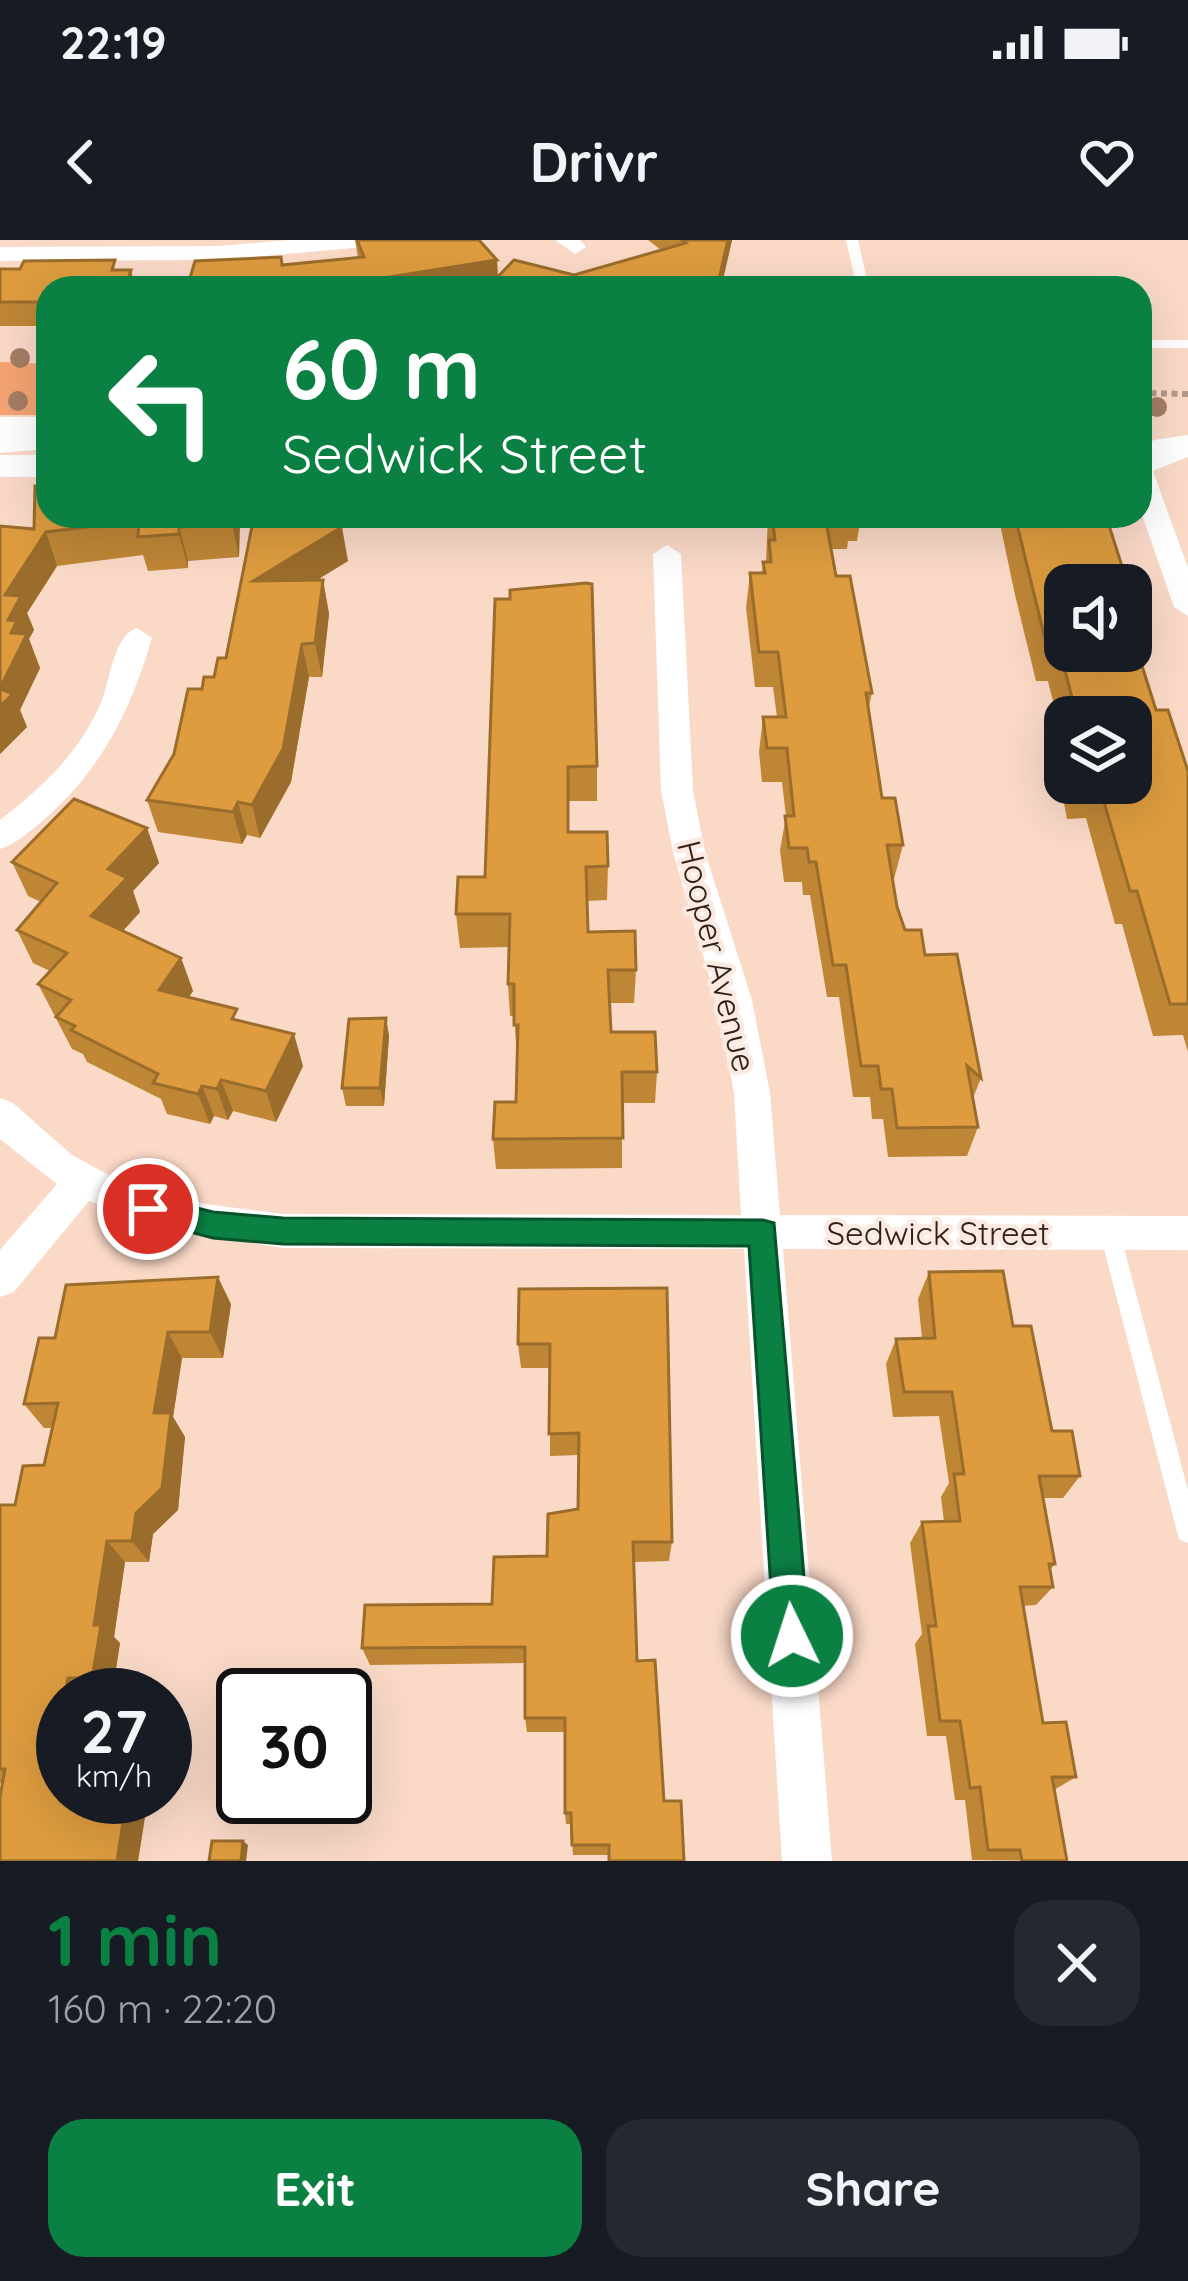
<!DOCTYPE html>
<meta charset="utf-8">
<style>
body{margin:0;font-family:Quicksand,sans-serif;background:#242831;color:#f1f3f6;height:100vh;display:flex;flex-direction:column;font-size:45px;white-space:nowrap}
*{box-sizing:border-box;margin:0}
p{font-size:39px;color:#9ea1a6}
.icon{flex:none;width:66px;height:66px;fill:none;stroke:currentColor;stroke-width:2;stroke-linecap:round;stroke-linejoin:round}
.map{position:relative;height:1621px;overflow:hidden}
.drawer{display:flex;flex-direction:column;background:#171b24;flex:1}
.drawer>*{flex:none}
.hud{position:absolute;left:36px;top:36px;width:1116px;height:252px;border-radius:36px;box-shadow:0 12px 48px #0002;background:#0b8043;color:#fff;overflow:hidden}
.controls{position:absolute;left:1044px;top:324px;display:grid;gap:24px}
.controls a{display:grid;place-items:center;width:108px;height:108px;border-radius:24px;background:#171b24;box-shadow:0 12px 48px #0002;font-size:60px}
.speed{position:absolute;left:36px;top:1428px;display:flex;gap:24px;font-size:60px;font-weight:700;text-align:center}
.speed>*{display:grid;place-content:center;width:156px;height:156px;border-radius:50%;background:#171b24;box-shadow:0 12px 48px #0002;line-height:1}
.speed small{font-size:30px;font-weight:400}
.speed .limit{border:6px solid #111;border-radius:18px;background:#fff;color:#111}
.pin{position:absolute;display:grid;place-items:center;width:102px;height:102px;color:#fff;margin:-51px;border:6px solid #fff;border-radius:50%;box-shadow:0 3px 12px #0007}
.me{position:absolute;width:132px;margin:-66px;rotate:356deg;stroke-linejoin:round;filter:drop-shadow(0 0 9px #0008)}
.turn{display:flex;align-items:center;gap:42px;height:252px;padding:0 48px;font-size:54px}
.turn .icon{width:156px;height:156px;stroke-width:2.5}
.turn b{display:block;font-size:84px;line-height:102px}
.round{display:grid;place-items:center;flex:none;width:126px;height:126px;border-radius:36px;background:#242831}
.summary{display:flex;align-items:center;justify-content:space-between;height:204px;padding:0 48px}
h1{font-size:72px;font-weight:800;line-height:90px;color:#0b8043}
.button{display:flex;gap:24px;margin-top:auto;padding:24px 48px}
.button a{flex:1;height:138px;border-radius:36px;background:#0b8043;color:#fff;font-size:48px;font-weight:800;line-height:138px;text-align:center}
.button a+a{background:#242831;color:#f1f3f6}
.status{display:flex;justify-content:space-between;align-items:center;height:84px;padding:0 60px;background:#171b24;direction:ltr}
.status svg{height:33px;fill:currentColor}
header{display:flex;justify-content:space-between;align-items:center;height:156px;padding:0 48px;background:#171b24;font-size:54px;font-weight:800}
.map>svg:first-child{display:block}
.green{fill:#f5a472}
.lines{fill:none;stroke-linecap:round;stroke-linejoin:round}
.path{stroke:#b3998a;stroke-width:6;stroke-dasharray:6 4.5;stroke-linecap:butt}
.lane{fill:#fff;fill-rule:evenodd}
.street{fill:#fff;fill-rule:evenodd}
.secondary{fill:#fff;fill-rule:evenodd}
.tree{fill:#a57d64}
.wall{fill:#bf8636;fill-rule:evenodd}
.shaded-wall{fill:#9b6d2c}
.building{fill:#de9c3f;stroke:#9b6d2c;stroke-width:3}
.route{fill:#0b8043;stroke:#07532c;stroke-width:3}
.labels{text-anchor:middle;stroke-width:9;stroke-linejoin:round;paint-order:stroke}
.street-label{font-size:33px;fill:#2f2118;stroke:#fbeae1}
</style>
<div class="status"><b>22:19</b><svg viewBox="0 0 49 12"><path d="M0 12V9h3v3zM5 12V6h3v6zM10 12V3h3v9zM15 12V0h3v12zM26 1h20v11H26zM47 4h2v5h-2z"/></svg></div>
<header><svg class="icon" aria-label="back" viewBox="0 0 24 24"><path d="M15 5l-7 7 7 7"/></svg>Drivr<svg class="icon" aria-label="heart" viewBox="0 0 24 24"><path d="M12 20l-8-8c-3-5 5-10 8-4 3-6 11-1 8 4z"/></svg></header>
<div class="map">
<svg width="1188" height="1621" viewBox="0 0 1188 1621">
<rect width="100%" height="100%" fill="#fad9c7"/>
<polygon class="green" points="0,122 48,124 48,175 0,175"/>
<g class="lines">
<polyline class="path" points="1140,153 1188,154"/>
<g class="lane">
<polygon points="846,0 858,0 869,48 857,48"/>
<rect x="1140" y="100" width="48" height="8"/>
<polygon points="1110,984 1117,987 1120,993 1188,1250 1188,1303 1180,1300 1177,1292 1100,993 1103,987"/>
</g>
<g class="street">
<polygon points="289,0 376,0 365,7 219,20 0,21 0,7 219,6"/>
<polygon points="555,0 580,0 586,7 575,14"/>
<polygon points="48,193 48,209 0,213 0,197"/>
<polygon points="1140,223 1153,231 1188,328 1188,376 1174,367 1140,269"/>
<polygon points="667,305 681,314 693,550 705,612 752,760 770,853 780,975 1188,976 1188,1010 783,1009 832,1621 782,1621 744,1009 283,1008 167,989 89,961 14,1052 0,1057 0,1010 57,944 0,899 0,858 13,863 72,915 107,934 205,964 283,974 741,975 734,853 716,760 673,612 661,550 653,314"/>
<path d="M137 388 152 398C131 469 103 527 47 577 33 589 18 603 0 609V580C43 547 81 511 102 460 110 439 114 395 137 388Z"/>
</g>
<g class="secondary">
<rect x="0" y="177" width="48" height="22"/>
<polygon points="1188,195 1188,217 1140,236 1140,209 1154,200"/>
<rect x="0" y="215" width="48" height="22"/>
</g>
</g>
<g class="tree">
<circle cx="20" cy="118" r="10"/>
<circle cx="18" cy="161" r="10"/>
<circle cx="1157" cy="167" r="10"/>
</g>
<g class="wall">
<polygon points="355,0 479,0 497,20 498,37 574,35 661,10 648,0 732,0 721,48 487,48 489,46 476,48 187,48 282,25 358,18"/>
<polygon points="0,29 48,48 48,86 0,86"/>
<polygon points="35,246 240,276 239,317 188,321 188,328 148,331 143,315 57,326 27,373 34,390 29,399 40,428 20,470 27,487 0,514 34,289"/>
<polygon points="254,276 348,321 316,340 323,340 329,374 322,437 309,437 291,542 260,598 247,595 242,604 158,592 147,560 174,514 202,449 214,437 226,418"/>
<polygon points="768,276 861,276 857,301 848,301 847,309 831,309 836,336 872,453 868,471 882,558 903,605 894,639 892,639 897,667 905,690 925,715 981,838 973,858 978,887 967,916 888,917 883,879 872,879 870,857 853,857 839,757 827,757 810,655 803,655 802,642 784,642 780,610 786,576 782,542 762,542 759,512 763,477 777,477 773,447 755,447 746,368 750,333 762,333 763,322 766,322"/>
<path d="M1002 276H1106L1149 410 1142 428 1156 470 1188 531V812L1183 795 1153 796 1122 684H1115L1086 578 1067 579 1056 521 1063 502 1048 441H1036L1015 355 1000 284ZM1065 477H1131V543H1065Z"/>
<polygon points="495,359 597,526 597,561 569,561 569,592 608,626 607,660 587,661 588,692 636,730 634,763 610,763 611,792 657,832 655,863 622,863 622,928 496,929 493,899 516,862 517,817 514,776 510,776 508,744 509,707 460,708 456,674 485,637"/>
<polygon points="147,588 159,623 133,651 140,672 123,691 181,718 193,751 189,757 241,782 303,826 276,882 233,871 228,880 214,876 210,884 167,874 161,859 87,822 83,814 72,809 38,744 50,731 33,723 17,690 41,662 28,656 12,622"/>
<polygon points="386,778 389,796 384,866 346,866 342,848"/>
<polygon points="929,1032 1013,1086 1052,1191 1080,1236 1063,1258 1043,1258 1055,1324 1050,1330 1053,1347 1036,1365 1023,1366 1043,1483 1076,1537 1054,1550 1066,1621 972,1620 965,1560 955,1560 946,1496 927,1496 915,1404 922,1394 910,1303 922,1282 944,1282 941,1257 949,1243 939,1176 893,1177 886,1124 896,1099 922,1098 918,1059"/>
<polygon points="519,1049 672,1302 669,1321 634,1322 608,1615 573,1615 571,1584 566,1584 565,1573 565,1492 527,1492 525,1478 525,1423 370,1425 362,1408 492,1364 547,1316 578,1269 579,1215 550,1216 550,1128 521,1128 518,1104"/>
<polygon points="231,1064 223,1118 182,1118 173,1177 185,1197 178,1270 153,1294 149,1322 125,1322 114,1397 120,1403 112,1454 63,1455 63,1557 148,1557 138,1621 0,1543 0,1265 15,1265 44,1225 52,1188 44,1188 24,1164 55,1098"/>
</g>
<g class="shaded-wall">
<polygon points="728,0 732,0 721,48 700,48"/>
<polygon points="497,20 498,44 475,48 349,48 377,39"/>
<polygon points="131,30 135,48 125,48"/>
<polygon points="575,36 575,48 564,48"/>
<polygon points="232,276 240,276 239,317 232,283"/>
<polygon points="179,287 188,321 188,328 179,294"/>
<polygon points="342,287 348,321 260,375 253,341"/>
<polygon points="46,292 57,326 27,373 34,390 29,399 40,428 20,470 27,487 0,514 0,450 11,393 5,355"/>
<polygon points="323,340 329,374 322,437 315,403"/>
<polygon points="302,404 309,437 291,542 260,598 252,565"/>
<polygon points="238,562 247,595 242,604 233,572"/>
<polygon points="147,588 159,623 133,651 140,672 105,710 91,676 108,629"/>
<polygon points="181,718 193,751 171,782 159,750"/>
<polygon points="386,778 389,796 384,866 380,848"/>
<polygon points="294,794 303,826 276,882 266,851"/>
<polygon points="221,840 233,871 228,880 217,849"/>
<polygon points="202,846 214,876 210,884 198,854"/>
<polygon points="218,1037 231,1064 223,1118 210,1092"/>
<polygon points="168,1092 182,1118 173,1177 185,1197 178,1270 153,1294 149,1322 132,1301"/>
<polygon points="107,1301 125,1322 114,1397 120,1403 112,1454 92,1438 94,1385"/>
<polygon points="68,1438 89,1454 88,1455 65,1455"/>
<polygon points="63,1467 63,1550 50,1542"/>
<polygon points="127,1557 148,1557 138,1621 117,1621"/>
<polygon points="243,1601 248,1605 246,1621 241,1621"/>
</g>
<g class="building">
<polygon points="357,0 479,0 497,20 377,39 379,45 349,48 187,48 195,21 281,17 282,25 364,17"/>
<polygon points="682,0 728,0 718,43 700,48 587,48 575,36 564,48 487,48 514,20 574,35 686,3"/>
<polygon points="115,20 112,30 131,30 125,48 48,48 48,62 0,62 0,29 20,29 24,21"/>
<polygon points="48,245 48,276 232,276 232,283 179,287 179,294 138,297 139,281 46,292 5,355 21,356 8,380 17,381 11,393 27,394 0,448 0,286 34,289 35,246"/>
<polygon points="254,276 325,276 342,287 253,341 323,340 315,403 302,404 283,509 252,565 238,562 233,572 147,560 174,514 188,449 202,449 204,437 214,437 218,418 226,418"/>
<polygon points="772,276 825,276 836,336 850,336 872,453 866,453 882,558 895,558 903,605 887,605 897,667 905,690 921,690 925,715 957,714 981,838 967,826 978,887 897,888 892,849 881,849 878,826 861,826 846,725 833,725 816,622 809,622 807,608 789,608 785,576 794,576 787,508 767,508 763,477 786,477 778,412 759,412 750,333 765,333 763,322 771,322 769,300 775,300"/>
<polygon points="1015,276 1106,276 1128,345 1065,345 1065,411 1131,411 1131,353 1149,410 1137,410 1156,470 1168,470 1188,531 1188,764 1170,764 1137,651 1130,651 1099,545 1080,545 1079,543 1131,543 1131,477 1077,477 1059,407 1047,407"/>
<polygon points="586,343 592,344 597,526 568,527 568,592 607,592 608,626 586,627 588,692 635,691 636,730 608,730 611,792 655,792 657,832 622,832 623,898 493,899 495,862 516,862 518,785 514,785 514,744 508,744 510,674 456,674 458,637 485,637 495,359 510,359 510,350"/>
<polygon points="0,449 13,454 0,466"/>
<polygon points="74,559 147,588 108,629 127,638 91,676 181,718 159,750 237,769 232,779 294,794 266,851 221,840 217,849 202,846 198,854 153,843 158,834 71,790 75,786 56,777 71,760 38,744 67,713 17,690 57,643 12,622"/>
<polygon points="386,778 380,848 342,848 349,779"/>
<polygon points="1003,1031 1013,1086 1031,1086 1052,1191 1072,1191 1080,1236 1039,1236 1055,1324 1049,1324 1053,1347 1020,1347 1043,1483 1066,1482 1076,1537 1052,1537 1067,1621 1022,1621 1020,1610 988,1610 980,1547 970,1548 960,1481 940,1481 928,1386 936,1386 922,1282 960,1281 954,1234 964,1234 952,1152 904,1152 896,1099 935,1098 929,1032"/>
<polygon points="218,1037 210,1092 168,1092 154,1173 171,1173 162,1248 136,1273 132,1301 107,1301 94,1385 101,1385 92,1438 68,1438 65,1455 63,1455 63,1467 50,1542 63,1542 63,1557 127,1557 117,1621 0,1621 0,1557 5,1529 0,1529 0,1265 15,1265 23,1226 44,1225 58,1163 24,1164 39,1098 55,1098 66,1045"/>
<polygon points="667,1048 672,1302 633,1302 637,1421 655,1420 664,1561 681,1561 684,1621 609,1621 609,1605 572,1605 571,1573 565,1573 565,1478 525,1478 525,1407 362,1408 365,1365 492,1364 494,1317 547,1316 548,1274 578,1269 579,1193 549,1194 550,1104 518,1104 519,1049"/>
<polygon points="212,1601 243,1601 241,1621 209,1621"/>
</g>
<polygon class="route" points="148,956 213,972 283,978 763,980 774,983 809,1396 804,1409 792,1414 779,1409 774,1396 749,1006 283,1004 213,998 138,978 134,969 138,960"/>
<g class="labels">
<g class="street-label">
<text transform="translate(717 716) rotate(76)" y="12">Hooper Avenue</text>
<text x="938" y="1005">Sedwick Street</text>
</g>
</g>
</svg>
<div class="controls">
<a><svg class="icon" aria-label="sound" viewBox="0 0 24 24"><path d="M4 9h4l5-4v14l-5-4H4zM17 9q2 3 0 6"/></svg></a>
<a><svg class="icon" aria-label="layers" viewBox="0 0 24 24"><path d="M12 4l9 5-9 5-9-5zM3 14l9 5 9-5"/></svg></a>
</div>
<div class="speed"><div>27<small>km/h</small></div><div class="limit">30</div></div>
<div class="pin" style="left:148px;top:969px;background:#d93025"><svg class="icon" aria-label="arrive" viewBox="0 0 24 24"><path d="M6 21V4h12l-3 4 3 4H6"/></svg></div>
<svg class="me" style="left:792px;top:1396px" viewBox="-20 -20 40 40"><circle r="17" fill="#0b8043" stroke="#fff" stroke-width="3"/><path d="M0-11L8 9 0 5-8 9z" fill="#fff"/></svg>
<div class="hud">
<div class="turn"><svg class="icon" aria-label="left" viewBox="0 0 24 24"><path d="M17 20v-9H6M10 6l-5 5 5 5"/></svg><div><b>60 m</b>Sedwick Street</div></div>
</div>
</div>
<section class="drawer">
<div class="summary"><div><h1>1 min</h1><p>160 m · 22:20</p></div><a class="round"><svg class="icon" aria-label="close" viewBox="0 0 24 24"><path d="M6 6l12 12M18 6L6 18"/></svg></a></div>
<div class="button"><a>Exit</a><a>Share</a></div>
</section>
